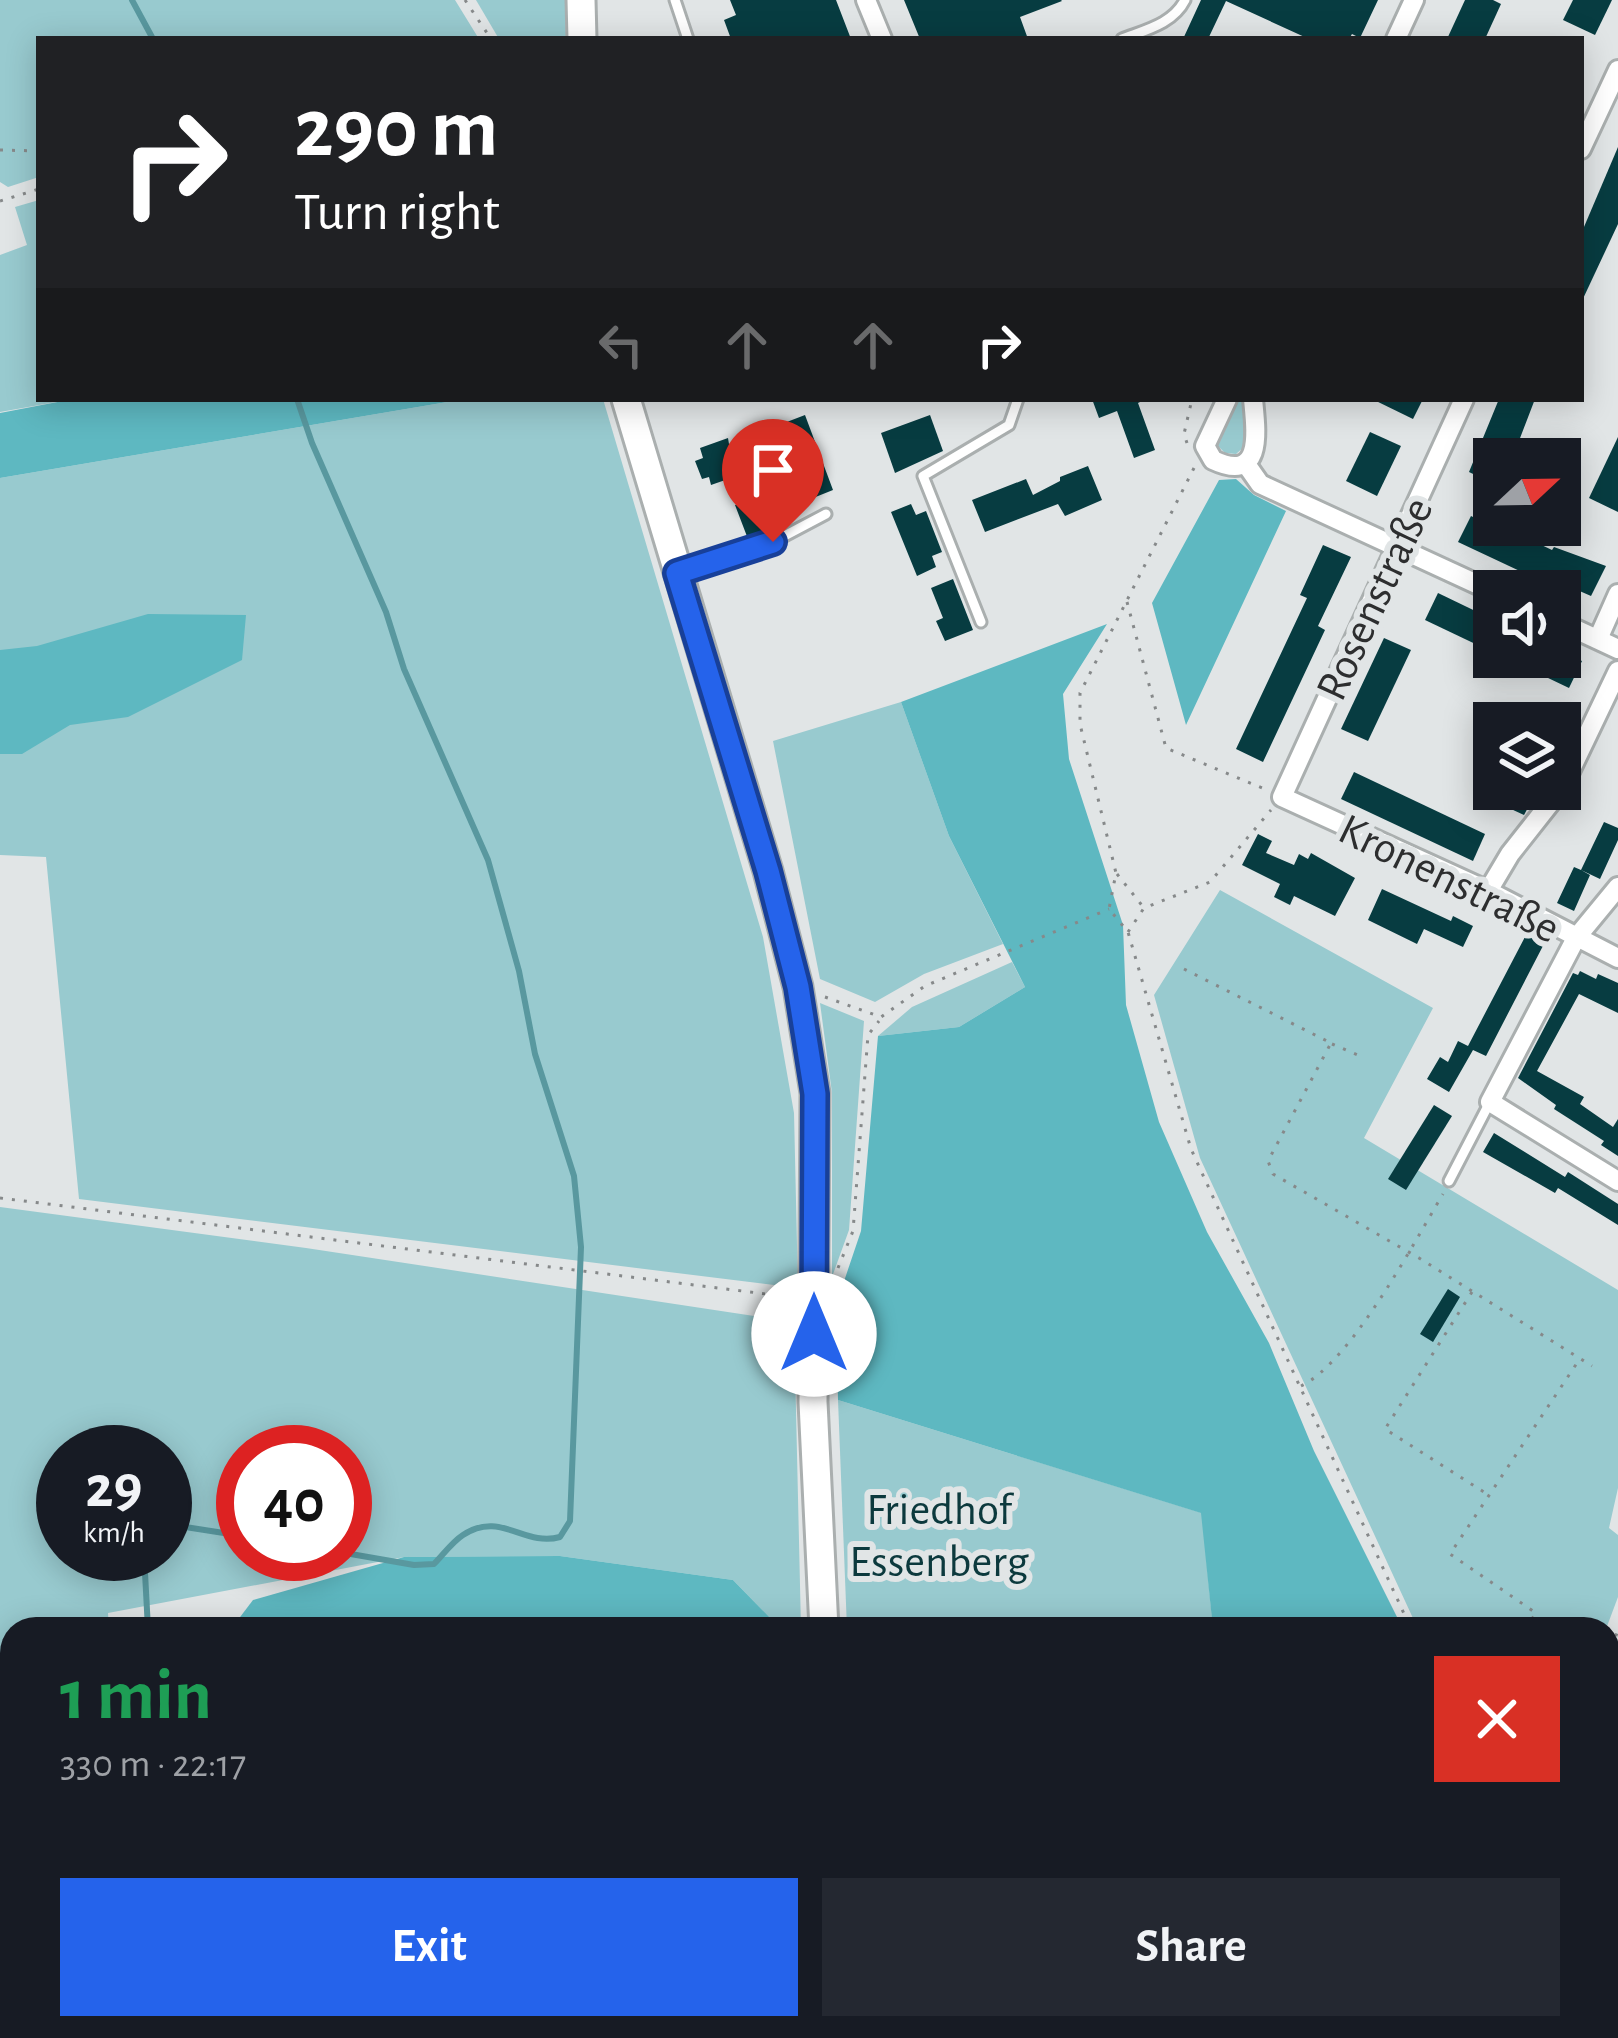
<!DOCTYPE html>
<meta charset="utf-8">
<style>
body{margin:0;font-family:"Alegreya Sans",sans-serif;background:#242831;color:#f1f3f6;height:100vh;display:flex;flex-direction:column;font-size:45px;white-space:nowrap}
*{box-sizing:border-box;margin:0}
p{font-size:39px;color:#9ea1a6}
.icon{flex:none;width:66px;height:66px;fill:none;stroke:currentColor;stroke-width:2;stroke-linecap:round;stroke-linejoin:round}
.map{position:relative;flex:1;overflow:hidden}
.panel{position:absolute;left:0px;top:1617px;width:1620px;height:423px;display:flex;flex-direction:column;background:#171b24;border-radius:36px 36px 0 0;box-shadow:0 6px 30px #0003}
.panel>*{flex:none}
.banner{position:absolute;left:36px;top:36px;width:1548px;height:366px;border-radius:0px;box-shadow:0 6px 30px #0003;background:#202124;color:#fff;overflow:hidden}
.needle{width:78px;rotate:68deg}
.fabs{position:absolute;left:1473px;top:438px;display:grid;gap:24px}
.fabs a{display:grid;place-items:center;width:108px;height:108px;border-radius:0px;background:#171b24;box-shadow:0 6px 30px #0003;font-size:60px}
.speed{position:absolute;left:36px;top:1425px;display:flex;gap:24px;font-size:60px;font-weight:700;text-align:center}
.speed>*{display:grid;place-content:center;width:156px;height:156px;border-radius:50%;background:#171b24;box-shadow:0 6px 30px #0003;line-height:1}
.speed small{font-size:30px;font-weight:400}
.speed .limit{border:18px solid #d22;background:#fff;color:#111}
.pin{position:absolute;display:grid;place-items:center;width:102px;height:102px;color:#fff;margin:-123px -51px;border-radius:50% 50% 50% 0;rotate:-45deg;box-shadow:0 0 12px #0007}
.pin .icon{rotate:45deg}
.me{position:absolute;width:132px;margin:-66px;rotate:0deg;stroke-linejoin:round;filter:drop-shadow(0 0 9px #0008)}
.turn{display:flex;align-items:center;gap:42px;height:252px;padding:0 60px;font-size:54px}
.turn .icon{width:156px;height:156px;stroke-width:2.5}
.turn b{display:block;font-size:84px;line-height:102px}
.lanes{display:flex;align-items:center;height:114px;padding:0 60px;background:#0003;justify-content:center;gap:60px;direction:ltr}
.lanes .off{opacity:.35}
.round{display:grid;place-items:center;flex:none;width:126px;height:126px;border-radius:0px;background:#242831}
.headline{display:flex;align-items:center;justify-content:space-between;height:204px;padding:0 60px}
h1{font-size:72px;font-weight:700;line-height:90px;color:#1e9e55}
.primary-button{display:flex;gap:24px;margin-top:auto;padding:24px 60px}
.primary-button a{flex:1;height:138px;border-radius:0px;background:#2563eb;color:#fff;font-size:48px;font-weight:700;line-height:138px;text-align:center}
.primary-button a+a{background:#242831;color:#f1f3f6}
.map>svg:first-child{display:block}
.green{fill:#98cacf;fill-rule:evenodd}
.forest{fill:#5eb8c1}
.water{fill:#6cc6cf;stroke:#59989f;stroke-width:3}
.lines{fill:none;stroke-linecap:round;stroke-linejoin:round}
.stream{stroke:#59989f;stroke-width:6}
.building{fill:#073c41}
.lane-casing{stroke:#aaafaf;stroke-width:15}
.street-casing{stroke:#aaafaf;stroke-width:24}
.secondary-casing{stroke:#aaafaf;stroke-width:33}
.path{stroke:#86898a;stroke-width:3;stroke-dasharray:3 9;stroke-linecap:butt}
.lane{stroke:#fff;stroke-width:9}
.street{stroke:#fff;stroke-width:18}
.secondary{stroke:#fff;stroke-width:27}
.route-casing{stroke:#184099;stroke-width:30}
.route{stroke:#2563eb;stroke-width:21}
.labels{text-anchor:middle;stroke-width:12;stroke-linejoin:round;paint-order:stroke}
.street-label{font-size:45px;fill:#2d2e2f;stroke:#e1e5e6}
.park-label{font-size:45px;fill:#0c393d;stroke:#e1e5e6}
</style>
<div class="map">
<svg width="1618" height="2038" viewBox="0 0 1618 2038">
<rect width="100%" height="100%" fill="#e1e5e6"/>
<g class="green">
<polygon points="0,0 455,0 479,39 39,39 39,177 8,187 0,182"/>
<polygon points="476,0 565,0 566,39 499,39"/>
<polygon points="39,200 39,399 73,399 0,412 0,255 27,245 15,207"/>
<polygon points="465,399 603,399 763,937 794,1113 798,1288 79,1199 46,857 0,855 0,478"/>
<polygon points="1235,399 1246,399 1246,445 1236,454 1225,453 1216,444"/>
<polygon points="901,702 949,836 1003,944 924,974 875,1002 820,979 773,741"/>
<polygon points="1220,890 1433,1008 1364,1138 1618,1290 1618,1488 1609,1528 1618,1535 1618,1597 1606,1629 1418,1629 1200,1158 1154,995"/>
<polygon points="1012,962 1025,987 959,1027 878,1036 912,1007"/>
<polygon points="820,1003 864,1021 849,1230 832,1277 832,1093"/>
<path d="M0 1207 306 1248 794 1322 801 1629H781L733 1580 560 1556 404 1557 108 1613 109 1629H12V1795H0ZM63 1452H165V1554H63ZM243 1452H345V1554H243Z"/>
<polygon points="838,1400 1202,1513 1213,1629 847,1629"/>
<polygon points="1608,1816 1618,1826 1618,1984 1608,1975"/>
</g>
<g class="forest">
<polygon points="73,399 465,399 0,478 0,413"/>
<polygon points="1236,479 1254,495 1286,511 1186,725 1152,603 1219,480"/>
<polygon points="148,614 246,615 242,660 128,717 70,725 22,754 0,754 0,650 37,646"/>
<polygon points="1107,624 1063,694 1069,759 1123,925 1126,1005 1159,1122 1207,1232 1269,1343 1314,1451 1403,1629 1213,1629 1201,1513 838,1400 836,1305 861,1231 878,1036 959,1027 1025,987 949,836 901,702"/>
<polygon points="560,1556 733,1580 781,1629 231,1629 253,1600 404,1557"/>
<polygon points="1608,1975 1618,1984 1618,2038 1325,2038 1328,2028 1608,2028"/>
<polygon points="117,2028 231,2028 230,2038 117,2038"/>
<polygon points="514,2028 811,2028 824,2038 527,2038"/>
</g>
<polygon class="water" points="1038,2028 1238,2028 1241,2038 1038,2038"/>
<g class="lines">
<g class="stream">
<polyline points="132,0 153,39"/>
<path d="M297 399 312 443 386 612 404 669 488 860 519 971 535 1054 574 1176 581 1247 570 1521 560 1537C523 1547 501 1510 463 1535 452 1542 443 1555 434 1564L414 1565 345 1553"/>
<polyline points="165,1530 179,1526 243,1536"/>
<polyline points="144,1554 148,1629"/>
<polyline points="110,2038 111,2028"/>
</g>
</g>
<g class="building">
<polygon points="730,0 836,0 851,39 731,39 724,20 736,15"/>
<polygon points="904,0 1061,0 1062,1 1020,17 1028,39 920,39"/>
<polygon points="1201,0 1378,0 1360,38 1352,34 1349,39 1309,39 1226,1 1208,39 1183,39"/>
<polygon points="1465,0 1493,0 1501,4 1485,39 1447,39"/>
<polygon points="1573,0 1612,0 1595,35 1563,20"/>
<polygon points="1618,147 1618,224 1581,303 1581,234"/>
<polygon points="1092,399 1146,399 1138,403 1155,450 1134,458 1117,411 1099,418"/>
<polygon points="1372,399 1423,399 1413,419"/>
<polygon points="1499,399 1535,399 1512,459 1494,459 1494,484 1469,472"/>
<polygon points="805,415 833,490 808,500 794,463 755,478 775,528 748,539 735,505 741,503 731,478 711,485 709,477 702,479 695,461 703,458 700,448 728,438 729,444"/>
<polygon points="930,415 943,451 895,473 881,433"/>
<polygon points="1370,432 1401,446 1377,496 1346,481"/>
<polygon points="1618,437 1618,512 1589,498"/>
<polygon points="1088,466 1102,500 1065,516 1058,504 985,532 972,500 1026,479 1033,495 1060,481 1060,477"/>
<polygon points="911,504 916,515 926,511 942,552 932,556 936,567 917,576 891,512"/>
<polygon points="1471,516 1487,524 1489,520 1552,550 1554,547 1606,566 1591,596 1575,589 1573,592 1525,570 1524,573 1458,542"/>
<polygon points="1323,545 1351,557 1318,626 1325,630 1263,762 1236,749 1307,598 1300,595"/>
<polygon points="953,579 973,630 945,641 936,621 943,618 931,588"/>
<polygon points="1438,593 1494,620 1494,637 1488,650 1425,620"/>
<polygon points="1384,638 1411,650 1368,741 1341,729"/>
<polygon points="1560,651 1582,661 1569,688 1504,657 1560,657"/>
<polygon points="1354,772 1485,834 1473,861 1341,799"/>
<polygon points="1505,789 1538,789 1524,815 1498,803"/>
<polygon points="1604,822 1618,828 1618,840 1600,879 1581,870 1590,875 1574,911 1557,903 1574,867 1581,870"/>
<polygon points="1258,834 1272,841 1266,853 1294,865 1299,854 1308,859 1311,853 1355,878 1335,916 1294,896 1290,905 1274,897 1280,884 1242,865"/>
<polygon points="1382,889 1451,921 1453,916 1473,926 1463,947 1424,929 1417,944 1368,920"/>
<polygon points="1527,933 1545,942 1486,1056 1473,1050 1449,1092 1427,1079 1440,1057 1448,1062 1458,1041 1468,1046"/>
<polygon points="1580,971 1596,979 1598,974 1618,983 1618,1013 1579,994 1537,1071 1584,1097 1580,1104 1613,1127 1618,1119 1618,1156 1601,1145 1604,1141 1554,1109 1556,1105 1518,1078 1573,973 1578,975"/>
<polygon points="1434,1105 1452,1116 1406,1190 1388,1179"/>
<polygon points="1494,1133 1565,1177 1568,1172 1618,1204 1618,1225 1558,1188 1555,1193 1483,1152"/>
<polygon points="1448,1289 1460,1297 1433,1342 1420,1334"/>
</g>
<g class="lines">
<g class="lane-casing">
<g id="lane">
<polyline points="675,0 688,39"/>
<path d="M1122 39C1145 30 1173 24 1185 0"/>
<polyline points="681,572 773,542 826,514"/>
<polyline points="981,622 923,476 1009,425 1018,399"/>
<polyline points="1449,1181 1490,1102"/>
<polyline points="93,2038 94,2028"/>
</g>
</g>
<g class="street-casing">
<g id="street">
<polyline points="866,0 882,39"/>
<polyline points="1396,39 1414,0"/>
<polyline points="1581,149 1618,70"/>
<path d="M1227 399 1205 446 1213 460C1264 484 1256 431 1253 399"/>
<polyline points="1464,399 1282,797 1488,891 1618,958"/>
<polyline points="1246,464 1260,484 1494,592"/>
<polyline points="1560,622 1618,649"/>
<polyline points="1598,639 1618,594"/>
<polyline points="1618,887 1576,938 1490,1102 1618,1181"/>
<polyline points="1488,891 1510,854 1562,788 1618,671"/>
</g>
</g>
<g class="secondary-casing">
<g id="secondary">
<polyline points="581,0 582,39"/>
<polyline points="626,399 768,871 798,987 815,1093 813,1402 824,1629"/>
<polyline points="833,2038 833,2028"/>
</g>
</g>
<g class="path">
<polyline points="465,0 491,39"/>
<polyline points="0,150 39,151"/>
<polyline points="0,201 39,189"/>
<polyline points="1187,443 1184,434 1192,399"/>
<polyline points="1194,468 1080,693 1080,724 1116,873 1109,909 1128,932 1191,1149 1411,1629"/>
<polyline points="1127,602 1166,748 1267,790"/>
<polyline points="1117,874 1144,908"/>
<polyline points="1128,932 1144,908 1210,882 1271,810"/>
<polyline points="1184,969 1331,1043 1268,1161 1273,1174 1419,1258 1592,1366"/>
<polyline points="825,997 881,1017 925,986 1109,909"/>
<polyline points="1332,1044 1360,1056"/>
<polyline points="0,1198 790,1297"/>
<polyline points="838,1268 853,1231 868,1035 879,1021"/>
<polyline points="1472,1292 1385,1429 1487,1494"/>
<path d="M1301 1386C1351 1362 1413 1244 1443 1194"/>
<polyline points="1525,1629 1536,1613 1450,1554 1579,1360"/>
<polyline points="1608,1659 1618,1630"/>
<polyline points="1608,1796 1618,1807"/>
<polyline points="434,2028 442,2038"/>
<polyline points="1287,2028 1294,2038"/>
<polyline points="1373,2028 1374,2038"/>
<polyline points="1414,2028 1420,2038"/>
<polyline points="252,2038 253,2028"/>
<polyline points="1010,2038 1011,2028"/>
</g>
<use href="#lane" class="lane"/>
<use href="#street" class="street"/>
<use href="#secondary" class="secondary"/>
</g>
<g class="lines">
<g class="route-casing">
<polyline id="route" points="773,542 677,573 768,871 798,987 815,1094 814,1334"/>
</g>
<use href="#route" class="route"/>
</g>
<g class="labels">
<g class="street-label">
<text transform="translate(1373 598) rotate(-65)" y="16">Rosenstraße</text>
<text transform="translate(1450 877) rotate(26)" y="16">Kronenstraße</text>
</g>
<g class="park-label">
<text x="939" y="1524">Friedhof<tspan x="939" dy="52">Essenberg</tspan></text>
</g>
</g>
</svg>
<div class="fabs">
<a><svg class="needle" viewBox="-14 -14 28 28"><path d="M0-13l5 13h-10z" fill="#e53935"/><path d="M0 13l5-13h-10z" fill="#9ea1a6"/></svg></a>
<a><svg class="icon" aria-label="sound" viewBox="0 0 24 24"><path d="M4 9h4l5-4v14l-5-4H4zM17 9q2 3 0 6"/></svg></a>
<a><svg class="icon" aria-label="layers" viewBox="0 0 24 24"><path d="M12 4l9 5-9 5-9-5zM3 14l9 5 9-5"/></svg></a>
</div>
<div class="speed"><div>29<small>km/h</small></div><div class="limit">40</div></div>
<div class="pin" style="left:773px;top:542px;background:#d93025"><svg class="icon" aria-label="arrive" viewBox="0 0 24 24"><path d="M6 21V4h12l-3 4 3 4H6"/></svg></div>
<svg class="me" style="left:814px;top:1334px" viewBox="-20 -20 40 40"><circle r="19" fill="#fff"/><path d="M0-13L10 11 0 6-10 11z" fill="#2563eb"/></svg>
<div class="banner">
<div class="turn"><svg class="icon" aria-label="right" viewBox="0 0 24 24"><path d="M7 20v-9h11M14 6l5 5-5 5"/></svg><div><b>290 m</b>Turn right</div></div>
<div class="lanes"><svg class="icon off" aria-label="left" viewBox="0 0 24 24"><path d="M17 20v-9H6M10 6l-5 5 5 5"/></svg><svg class="icon off" aria-label="ahead" viewBox="0 0 24 24"><path d="M12 20V5M6 11l6-6 6 6"/></svg><svg class="icon off" aria-label="ahead" viewBox="0 0 24 24"><path d="M12 20V5M6 11l6-6 6 6"/></svg><svg class="icon" aria-label="right" viewBox="0 0 24 24"><path d="M7 20v-9h11M14 6l5 5-5 5"/></svg></div>
</div>
<section class="panel">
<div class="headline"><div><h1>1 min</h1><p>330 m · 22:17</p></div><a class="round" style="background:#d93025;color:#fff"><svg class="icon" aria-label="close" viewBox="0 0 24 24"><path d="M6 6l12 12M18 6L6 18"/></svg></a></div>
<div class="primary-button"><a>Exit</a><a>Share</a></div>
</section>
</div>
